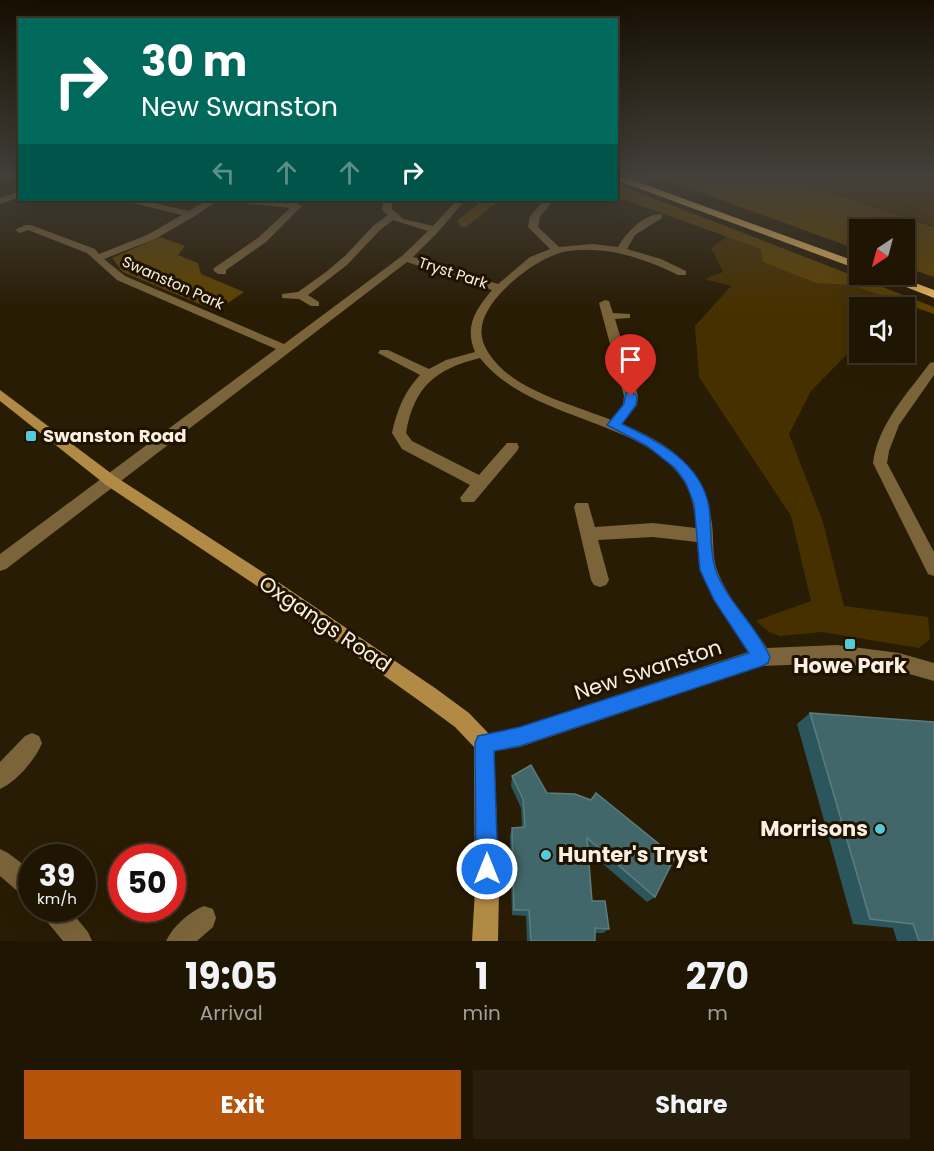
<!DOCTYPE html>
<style>
body{margin:0;font-family:Poppins,sans-serif;background:#271e0d;color:#f1f3f6;height:100vh;display:flex;flex-direction:column;font-size:22px;white-space:nowrap}
*{box-sizing:border-box;margin:0}
p{font-size:20px;color:#a19f9a}
.icon{flex:none;width:33px;height:33px;fill:none;stroke:currentColor;stroke-width:2;stroke-linecap:round;stroke-linejoin:round}
.map{position:relative;height:941px;overflow:hidden}
.panel{display:flex;flex-direction:column;background:#1f1503;flex:1}
.panel>*{flex:none}
.hud{position:absolute;left:18px;top:18px;width:600px;height:183px;border-radius:0px;box-shadow:0 6px 24px #0002,0 0 0 2px #3c3425;background:#00695c;color:#fff;overflow:hidden}
.needle{width:39px;rotate:216deg}
.controls{position:absolute;left:849px;top:219px;display:grid;gap:12px}
.controls a{display:grid;place-items:center;width:66px;height:66px;border-radius:0px;background:#1f1503;box-shadow:0 6px 24px #0002,0 0 0 2px #3c3425;font-size:30px}
.speed{position:absolute;left:18px;top:844px;display:flex;gap:12px;font-size:30px;font-weight:700;text-align:center}
.speed>*{display:grid;place-content:center;width:78px;height:78px;border-radius:50%;background:#1f1503;box-shadow:0 6px 24px #0002,0 0 0 2px #3c3425;line-height:1}
.speed small{font-size:15px;font-weight:400}
.speed .limit{border:9px solid #d22;background:#fff;color:#111}
.pin{position:absolute;display:grid;place-items:center;width:51px;height:51px;color:#fff;margin:-62px -26px;border-radius:50% 50% 50% 0;rotate:-45deg;box-shadow:0 0 6px #0007}
.pin .icon{rotate:45deg}
.me{position:absolute;width:66px;margin:-33px;rotate:0deg;stroke-linejoin:round;filter:drop-shadow(0 0 4px #0008)}
.turn{display:flex;align-items:center;gap:21px;height:126px;padding:0 24px;font-size:27px}
.turn .icon{width:78px;height:78px;stroke-width:2.5}
.turn b{display:block;font-size:42px;line-height:51px}
.lanes{display:flex;align-items:center;height:57px;padding:0 24px;background:#0003;justify-content:center;gap:30px;direction:ltr}
.lanes .off{opacity:.35}
.eta{display:flex;justify-content:space-evenly;align-items:center;height:102px;text-align:center}
.eta b{font-size:36px;font-weight:700;line-height:42px}
.button{display:flex;gap:12px;margin-top:auto;padding:12px 24px}
.button a{flex:1;height:69px;border-radius:0px;background:#b45309;color:#fff;font-size:24px;font-weight:700;line-height:69px;text-align:center}
.button a+a{background:#271e0d;color:#f1f3f6}
.map>svg:first-child{display:block}
.green{fill:#473000}
.forest{fill:#604300}
.lines{fill:none;stroke-linecap:round;stroke-linejoin:round}
.minor{fill:#7b643a;fill-rule:evenodd}
.secondary{fill:#b18b46;fill-rule:evenodd}
.trunk{fill:#e8b860;fill-rule:evenodd}
.wall{fill:#2b575c}
.building{fill:#42676a;stroke:#5e7c7d;stroke-width:1.5}
.route{fill:#1a73e8;stroke:#114b97;stroke-width:1.5}
.poi-dot{fill:#53cbdc;stroke:#1f1300;stroke-width:2}
.labels{text-anchor:middle;stroke-width:6;stroke-linejoin:round;paint-order:stroke}
.far-street-label{font-size:15px;fill:#f9f0e1;stroke:#1f1300}
.poi-label{font-size:18px;font-weight:bold;fill:#f9f0e1;stroke:#1f1300;text-anchor:start}
.near-street-label{font-size:21px;fill:#f9f0e1;stroke:#1f1300}
.near-poi-label{font-size:21px;font-weight:bold;fill:#f9f0e1;stroke:#1f1300}
</style>
<div class="map">
<svg width="934" height="941" viewBox="0 0 934 941">
<rect width="100%" height="100%" fill="#291c04"/>
<g class="green">
<polygon points="785,178 934,178 934,226"/>
<polygon points="731,234 902,299 894,307 860,308 859,342 811,391 789,434 823,522 844,606 928,617 930,639 919,648 822,632 780,636 769,632 756,621 811,601 791,516 699,377 695,326 731,286 704,279 723,272 711,248"/>
</g>
<g class="forest">
<polygon points="661,178 785,178 934,227 934,277 905,267 904,230 860,230 859,250"/>
<polygon points="617,184 934,307 934,314 852,285 816,283 763,262 761,249 617,197"/>
<polygon points="475,200 500,200 466,227 460,226 457,221 479,203"/>
<polygon points="160,237 185,246 178,255 198,263 201,274 244,292 216,311 123,272 112,258"/>
</g>
<g class="lines">
<g class="minor">
<polygon points="20,191 20,197 0,204 0,198"/>
<path d="M127 200H141L189 211 208 200H218L195 216 155 239 104 259 125 276 284 344 402 256 428 231 393 220 380 230 347 265 308 295 319 302V306H311L299 299 282 298V294L298 292 326 272 346 255 373 226 388 215 382 210 384 200H392V209L403 219 433 226 457 200H465L438 232 413 257 498 284 530 257 550 249 528 227 530 216 544 200H554L540 217 538 227 559 247 592 244 618 247C626 233 644 213 662 214V218L635 235 627 249 661 259 686 271V275H678C644 258 607 246 568 251 539 255 486 296 482 326 479 342 489 355 499 366 525 393 576 406 611 420L623 404 624 396 599 303 605 300 609 301 613 313 630 314V318L615 319 638 396 637 405 622 424C672 445 704 467 712 524 714 539 712 556 717 570 727 598 750 623 767 648L837 645 899 653 934 663V681L899 671 837 663 762 666 520 747 484 753 477 750 474 743 477 736 520 727 748 652 706 583 699 566 697 542 653 537 598 540 609 580 606 585 600 587 594 585 591 580 574 507 576 503H588L595 527 653 523 696 528C695 512 692 494 683 480 644 419 529 421 480 358 435 369 414 387 406 433L412 441 479 475 507 443H517L519 447 517 451 474 502H462L460 498 470 485 402 449 392 433C397 410 404 392 420 375L378 353 380 350H388L429 369 446 360 475 352C464 326 476 309 492 290L407 262 6 569 0 571V554L276 349 117 280 87 253 28 230 20 233 15 230 25 225H31L95 249 99 254 147 235 182 215 128 202Z"/>
<polygon points="241,200 297,203 302,206 266,242 226,270 226,274 218,274 213,270 214,268 258,238 290,208 245,203"/>
<path d="M934 362V375L899 425 889 451 887 463 934 552V576L928 574 873 463C878 424 907 394 930 363Z"/>
<path d="M32 733 39 736 42 743C36 759 16 782 0 789V762L25 736Z"/>
<polygon points="0,849 8,853 32,871 32,899 23,896 0,876"/>
<path d="M204 906 213 909 216 918 213 927 197 941H166C173 926 189 912 204 906Z"/>
<polygon points="41,909 69,909 88,932 92,941 63,941 44,918"/>
</g>
<polygon class="secondary" points="0,390 116,477 281,584 435,688 469,713 491,736 494,743 499,890 498,941 472,941 475,890 474,747 455,727 421,702 269,594 106,485 0,401"/>
<g class="trunk">
<polygon points="616,178 627,178 860,263 860,270 616,180"/>
<polygon points="873,274 891,274 934,290 934,298"/>
</g>
</g>
<g class="wall">
<polygon points="810,713 934,941 897,941 893,928 853,924 797,724"/>
<polygon points="512,776 547,793 655,897 647,902 588,851 592,901 609,929 603,933 595,933 595,941 527,941 526,916 512,915 510,836 512,828 522,827 521,808 511,786"/>
</g>
<g class="building">
<polygon points="810,713 934,722 934,941 919,941 913,924 870,919"/>
<polygon points="531,765 547,793 575,794 591,800 596,793 675,857 655,897 587,838 592,901 605,901 609,929 595,928 595,941 531,941 529,910 514,910 512,828 525,827 523,799 512,776"/>
</g>
<linearGradient id="sky" x2="0" y2="1"><stop stop-color="#170f02"/><stop offset="0.57" stop-color="#43403a"/><stop offset="1" stop-color="#43403a" stop-opacity="0"/></linearGradient>
<rect width="934" height="310" fill="url(#sky)"/>
<path class="route" d="M631 392 637 396 636 405 622 424C658 441 701 462 709 507 712 527 709 552 716 571 728 603 757 626 770 657L768 663 762 666 520 746 494 751 498 869 495 877 487 880 479 877 476 869 475 743 478 736 520 727 749 653 714 600 700 570 694 504 686 483 675 468 647 446 607 425 624 404 626 393Z"/>
<g class="poi-dot">
<rect x="25" y="430" width="12" height="12" rx="3"/>
<rect x="844" y="638" width="12" height="12" rx="3"/>
<circle cx="880" cy="829" r="6"/>
<circle cx="546" cy="855" r="6"/>
</g>
<g class="labels">
<g class="far-street-label">
<text transform="translate(453 273) rotate(18)" y="5">Tryst Park</text>
<text transform="translate(173 283) rotate(24)" y="5">Swanston Park</text>
</g>
<g class="poi-label">
<text x="43" y="442">Swanston Road</text>
</g>
<g class="near-street-label">
<text transform="translate(325 624) rotate(34)" y="7">Oxgangs Road</text>
<text transform="translate(648 670) rotate(-18)" y="7">New Swanston</text>
</g>
<g class="near-poi-label">
<text x="850" y="673">Howe Park</text>
<text x="868" y="836" text-anchor="end">Morrisons</text>
<text x="558" y="862" text-anchor="start">Hunter's Tryst</text>
</g>
</g>
</svg>
<div class="controls">
<a><svg class="needle" viewBox="-14 -14 28 28"><path d="M0-13l5 13h-10z" fill="#e53935"/><path d="M0 13l5-13h-10z" fill="#a19f9a"/></svg></a>
<a><svg class="icon" aria-label="sound" viewBox="0 0 24 24"><path d="M4 9h4l5-4v14l-5-4H4zM17 9q2 3 0 6"/></svg></a>
</div>
<div class="speed"><div>39<small>km/h</small></div><div class="limit">50</div></div>
<div class="pin" style="left:631px;top:396px;background:#d93025"><svg class="icon" aria-label="arrive" viewBox="0 0 24 24"><path d="M6 21V4h12l-3 4 3 4H6"/></svg></div>
<svg class="me" style="left:487px;top:869px" viewBox="-20 -20 40 40"><circle r="17" fill="#1a73e8" stroke="#fff" stroke-width="3"/><path d="M0-11L8 9 0 5-8 9z" fill="#fff"/></svg>
<div class="hud">
<div class="turn"><svg class="icon" aria-label="right" viewBox="0 0 24 24"><path d="M7 20v-9h11M14 6l5 5-5 5"/></svg><div><b>30 m</b>New Swanston</div></div>
<div class="lanes"><svg class="icon off" aria-label="left" viewBox="0 0 24 24"><path d="M17 20v-9H6M10 6l-5 5 5 5"/></svg><svg class="icon off" aria-label="ahead" viewBox="0 0 24 24"><path d="M12 20V5M6 11l6-6 6 6"/></svg><svg class="icon off" aria-label="ahead" viewBox="0 0 24 24"><path d="M12 20V5M6 11l6-6 6 6"/></svg><svg class="icon" aria-label="right" viewBox="0 0 24 24"><path d="M7 20v-9h11M14 6l5 5-5 5"/></svg></div>
</div>
</div>
<section class="panel">
<div class="eta">
<div><b>19:05</b><p>Arrival</p></div>
<div><b>1</b><p>min</p></div>
<div><b>270</b><p>m</p></div>
</div>
<div class="button"><a>Exit</a><a>Share</a></div>
</section>
